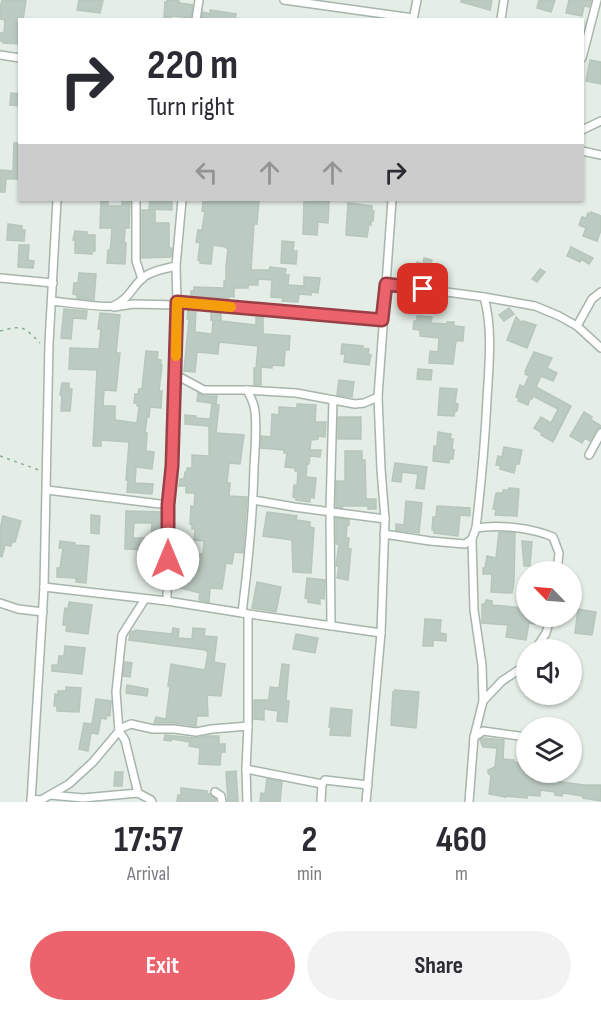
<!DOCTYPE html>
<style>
body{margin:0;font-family:"Sofia Sans Condensed",sans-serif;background:#f2f2f3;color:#2b2b33;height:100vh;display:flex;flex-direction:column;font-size:22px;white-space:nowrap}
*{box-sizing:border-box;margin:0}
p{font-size:20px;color:#7c7c81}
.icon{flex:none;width:33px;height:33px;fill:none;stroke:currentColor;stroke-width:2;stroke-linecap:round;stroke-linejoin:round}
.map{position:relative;height:802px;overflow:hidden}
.drawer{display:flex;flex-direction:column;background:#fff;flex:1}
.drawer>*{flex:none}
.hud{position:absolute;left:18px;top:18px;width:566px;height:183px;border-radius:0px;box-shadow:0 2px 4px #0004;background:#fff;color:#2b2b33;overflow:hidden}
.needle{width:39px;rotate:295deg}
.fabs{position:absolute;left:516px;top:561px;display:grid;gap:12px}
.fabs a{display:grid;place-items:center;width:66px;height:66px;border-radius:50%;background:#fff;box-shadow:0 2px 4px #0004;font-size:30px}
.pin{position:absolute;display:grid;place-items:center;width:51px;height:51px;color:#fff;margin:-26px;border-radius:12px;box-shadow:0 3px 9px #0006}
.me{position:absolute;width:66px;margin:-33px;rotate:0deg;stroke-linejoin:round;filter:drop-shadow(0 0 4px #0008)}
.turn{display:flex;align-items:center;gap:21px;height:126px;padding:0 30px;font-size:27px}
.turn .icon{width:78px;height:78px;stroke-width:2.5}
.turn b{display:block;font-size:42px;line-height:51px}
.lanes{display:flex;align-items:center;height:57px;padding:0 30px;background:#0003;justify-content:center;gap:30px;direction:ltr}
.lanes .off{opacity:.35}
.eta{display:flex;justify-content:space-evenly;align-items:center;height:102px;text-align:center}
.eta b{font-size:36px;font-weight:700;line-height:42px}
.action{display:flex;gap:12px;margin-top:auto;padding:12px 30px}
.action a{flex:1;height:69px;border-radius:36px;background:#ec636d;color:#fff;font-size:24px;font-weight:700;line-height:69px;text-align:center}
.action a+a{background:#f2f2f3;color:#2b2b33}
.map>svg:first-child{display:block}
.building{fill:#bccbc1;stroke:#b7c6bb;stroke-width:1.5;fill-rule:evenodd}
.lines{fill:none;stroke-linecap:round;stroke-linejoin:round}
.minor-casing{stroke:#a7b5ab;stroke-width:10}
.path{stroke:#86af95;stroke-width:1.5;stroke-dasharray:3 4.5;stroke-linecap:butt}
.minor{stroke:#fff;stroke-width:7}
.route-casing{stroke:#994047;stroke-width:15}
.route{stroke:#ec636d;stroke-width:10}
.slow{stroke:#f59e0b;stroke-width:10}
</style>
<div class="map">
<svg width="601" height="802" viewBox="0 0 601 802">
<rect width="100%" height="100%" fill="#e4ede6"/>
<g class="building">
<polygon points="2,0 26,0 23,20 20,20 20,44 3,43 3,41 0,41 0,33 4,33 5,20 0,19 0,9"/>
<polygon points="79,0 103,0 100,13 77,10"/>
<polygon points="167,0 179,1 179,3 193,5 191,18 171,16 171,18 164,17 165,2 167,2"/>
<polygon points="461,0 492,0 490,10 461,2"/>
<polygon points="539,0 555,0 551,12 537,8"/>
<polygon points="569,0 591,0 589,7 584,6 582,16 566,13"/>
<polygon points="210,10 236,14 235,20 202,20 203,12 210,14"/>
<polygon points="590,60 601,62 601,84 586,81"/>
<polygon points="11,93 20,94 20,106 10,105"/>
<polygon points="14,143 20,143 20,179 6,179 5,192 0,192 0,170 13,171"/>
<polygon points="122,200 130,200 129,228 125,228 124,243 126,243 125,264 107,263 108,250 110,250 111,244 112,228 100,228 101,201 108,201 108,206 122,206"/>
<polygon points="150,200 172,200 172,210 149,209"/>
<polygon points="206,200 259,200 257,224 254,224 251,270 269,270 270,267 286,269 285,275 289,275 288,285 304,286 304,277 320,278 318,293 311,292 311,295 299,294 298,302 282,301 283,298 271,297 272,280 258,279 258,285 248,285 248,288 234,288 234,297 229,296 229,298 191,297 191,291 194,291 194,287 224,288 224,281 226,281 226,266 228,248 226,248 226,247 213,245 211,264 200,263 200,261 198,260 200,243 196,242 198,230 202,230 205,211 202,211 203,202 205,203"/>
<polygon points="313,200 329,201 328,223 318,222 317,235 303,234 304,202 313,202"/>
<polygon points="348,203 372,206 372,211 374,211 373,221 371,221 371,225 369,224 367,237 346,235"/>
<polygon points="142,210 155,210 155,223 169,223 169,248 172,248 171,257 142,258"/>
<polygon points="591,212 601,216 601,230 597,241 583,236 586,228 579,225 582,217 586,218 588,213 591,214"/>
<polygon points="8,224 22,226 22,230 25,230 24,241 7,240"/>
<polygon points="75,231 87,232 87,235 95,235 95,251 92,251 92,254 75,253 75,240 73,240"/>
<polygon points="282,241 294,242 293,251 297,251 296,264 281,263"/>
<polygon points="19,245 29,245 28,260 34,261 33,268 18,267"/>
<polygon points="571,247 593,258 589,264 581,259 580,262 567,256"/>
<polygon points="424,258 432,260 428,277 414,273 417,262 423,264"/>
<polygon points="540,269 545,272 537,282 532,279"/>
<polygon points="79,273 96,274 94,300 77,298 77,295 73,294 74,283 78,283"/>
<polygon points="509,308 514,314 504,321 499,315"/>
<polygon points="64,309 87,311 86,319 73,318 71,339 61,338"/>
<polygon points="188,309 196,309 195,332 212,334 213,320 211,320 211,311 221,312 221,321 256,325 256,317 263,317 263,334 290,336 289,350 285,350 284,366 272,365 272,368 261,367 261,385 254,385 254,368 256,368 258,346 219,342 218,354 197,352 195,372 184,371 189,319 187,319"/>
<polygon points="100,313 120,315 116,353 120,353 116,391 104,390 103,406 115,406 115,420 137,423 139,406 137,406 137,403 134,403 135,394 138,394 139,389 142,389 146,351 158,352 157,359 161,360 161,365 162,365 159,391 162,391 161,408 150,407 149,417 147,417 145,433 147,433 146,451 154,452 152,469 136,467 135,483 153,484 152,494 127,492 128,480 126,480 129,442 101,440 101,446 93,446 97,370 69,369 70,348 99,349 101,329 98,329"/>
<polygon points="417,316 432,317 431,323 447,324 447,322 454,322 454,326 464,327 463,341 456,341 453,364 429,363 430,351 438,352 439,338 420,336 420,330 413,329 414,321 417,321"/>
<polygon points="516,317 522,323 523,321 536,325 527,348 507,340"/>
<polygon points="342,344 363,346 362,348 369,349 368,354 371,355 369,365 344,362 345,354 341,354"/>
<polygon points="534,352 552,358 547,368 557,373 553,381 541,376 536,387 571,406 553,442 541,435 542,433 534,428 541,417 551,423 558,409 533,396 532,399 530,398 528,405 518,401 519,399 516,397 520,385 524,387 529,376 525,374 526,372 525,371"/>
<polygon points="418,369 432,370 431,380 417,379"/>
<polygon points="339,380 354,382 352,397 337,395"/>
<polygon points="62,383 69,383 69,389 72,389 70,411 61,411 62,395 60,395"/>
<polygon points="440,388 457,389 455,403 458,404 457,411 455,411 454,416 438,415"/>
<polygon points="198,393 204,396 217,396 216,404 197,401"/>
<polygon points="212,404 219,405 216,433 244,435 240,464 229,463 227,483 230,483 229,496 247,497 243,553 234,552 232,564 226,563 222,589 210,588 209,602 199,600 200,593 180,588 182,583 178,582 179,577 176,577 178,571 180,571 182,565 190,568 191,565 195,567 196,554 203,554 204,541 194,540 195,529 192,529 192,525 190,524 191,506 194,507 195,493 186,493 186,486 179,486 180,479 184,479 185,472 187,472 187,468 192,468 192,455 209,456 209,426 185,424 185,415 196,416 196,418 210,419"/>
<polygon points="297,404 316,405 315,422 326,422 325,437 318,436 318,439 311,440 310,450 321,450 320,457 310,456 309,464 307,464 306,477 316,478 314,498 310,497 310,502 296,500 296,498 293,497 294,485 297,485 298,472 295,471 295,468 285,467 287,453 284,453 284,450 261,448 261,436 271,437 272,414 279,415 279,407 297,408"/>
<polygon points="584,412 592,417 590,419 601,426 601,427 596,430 590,441 585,438 582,443 570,436"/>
<rect x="338" y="417" width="23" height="22"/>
<polygon points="438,432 451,434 450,439 453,439 452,449 454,450 453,459 449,459 449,463 433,461 434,446 437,446"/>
<polygon points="504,447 522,450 519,464 516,464 514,473 500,469 501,466 496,465 498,456 502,457"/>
<polygon points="345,451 362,451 362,460 365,460 366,499 376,499 376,509 368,509 368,506 342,506 342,508 336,507 336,481 345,481"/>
<polygon points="395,463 427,467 424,489 416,488 418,474 402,472 401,482 392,481"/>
<polygon points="509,488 519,489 517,516 495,515 496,509 493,509 496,493 503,493 503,490 508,490"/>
<polygon points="406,501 422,503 419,533 396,530 396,524 404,525"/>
<polygon points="437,506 470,508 470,516 460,515 458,536 434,533 434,530 432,530 433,517 436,517"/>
<path d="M126 511 162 512V550L125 549ZM134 523H152L151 538H133Z"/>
<polygon points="267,512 297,516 296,520 310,522 310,527 314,528 311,573 293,572 292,540 263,536"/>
<polygon points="91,515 100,516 99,534 91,533"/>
<polygon points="3,516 21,521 15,542 12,542 11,546 5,545 2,557 0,556 0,529"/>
<polygon points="336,518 349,520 349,525 347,525 346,538 349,538 348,548 351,549 348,580 337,578 339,566 336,566 339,544 336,544"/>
<polygon points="499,532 515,533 514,582 512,593 491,592 492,574 483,574 483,568 485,568 487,556 496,558"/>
<polygon points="60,541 75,543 75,545 89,546 86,583 76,582 76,578 57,577 57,568 60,568 63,548 59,548"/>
<polygon points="522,541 532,542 530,566 524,566"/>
<polygon points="307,578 325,580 324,599 320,598 320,604 308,602 308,599 305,598"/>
<polygon points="257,582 281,587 276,612 252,608"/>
<polygon points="486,600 492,601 492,605 526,608 526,616 536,616 535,624 529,623 526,640 506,637 508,625 482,623 482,604 485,604"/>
<polygon points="69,602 92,605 88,634 66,631 67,625 63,625 64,615 65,608 68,609"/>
<polygon points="578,609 596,612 592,635 575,633"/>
<polygon points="425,619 441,620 440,633 446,634 446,641 433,640 433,646 423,646"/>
<polygon points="173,628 179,629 178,638 192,639 193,628 205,629 204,636 217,637 214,662 225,664 221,696 207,695 208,716 197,716 196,726 175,723 154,723 156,717 166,719 170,687 168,686 171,664 205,670 208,652 206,651 206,650 129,640 130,633 131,631 135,632 135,630 172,634"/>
<polygon points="296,634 318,638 315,653 293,649"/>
<polygon points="65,646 85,648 82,674 52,671 52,665 58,665 59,656 64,656"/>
<polygon points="125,662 132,663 130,677 123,676"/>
<polygon points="282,664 289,665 286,701 289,701 287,722 277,721 278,711 264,709 264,720 254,719 254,700 268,700 269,699 270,687 279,688"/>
<polygon points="127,685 148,689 147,696 126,693"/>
<polygon points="66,687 81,688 79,712 57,711 57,706 54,706 55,694 58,695 58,691 66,691"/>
<polygon points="395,690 419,692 416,728 391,725 393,692"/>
<polygon points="96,699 111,701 110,716 107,715 106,719 101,718 98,734 91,733 88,751 79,749 84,723 92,724"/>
<polygon points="331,708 352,710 350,736 330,735 331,727 329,727"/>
<polygon points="165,735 196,738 206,736 219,736 219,744 225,744 225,752 221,752 220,765 199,764 200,748 189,746 190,742 172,739 171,741 164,740"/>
<polygon points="482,738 504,740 503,759 514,760 514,762 520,763 519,764 526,765 526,772 541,772 540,779 584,785 601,785 601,801 583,798 583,796 563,793 562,796 555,795 555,792 540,790 540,796 527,795 527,798 506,796 506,797 489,794 491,776 488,773 488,770 495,767 497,748 483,747 480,740"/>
<polygon points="236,771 238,802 228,802 226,772"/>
<polygon points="115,772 123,772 122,786 114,786"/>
<polygon points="267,779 282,782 280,802 260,802 261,793 265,794"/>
<polygon points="181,788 207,791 207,794 210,794 216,799 215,802 177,802 178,795 181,795"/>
</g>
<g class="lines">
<g class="minor-casing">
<g id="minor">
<polyline points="284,0 413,18"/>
<polyline points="501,19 504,0"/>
<polyline points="196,20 199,0"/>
<polyline points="413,20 417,0"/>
<polyline points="0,55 20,58"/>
<polyline points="582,58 597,0"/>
<polyline points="582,130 601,121"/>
<polyline points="582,151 601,155"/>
<polyline points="136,200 136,261 142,279"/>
<polyline points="0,278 53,283"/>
<polyline points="386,284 484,297 535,306 559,316 577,326 601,348"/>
<path d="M52 301C62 302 106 308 113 306 130 299 132 286 144 277 153 270 165 269 176 266"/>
<polyline points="177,302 382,320"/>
<polyline points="114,307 133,304 177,305"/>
<polyline points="577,326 592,299 601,292"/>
<polyline points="176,375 204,390 247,390 296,393 355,404 364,403 378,397"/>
<polyline points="589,455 601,433"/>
<polyline points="47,490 168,505"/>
<polyline points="253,500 294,507 385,519"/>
<path d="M476 528C499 524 532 528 553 537L559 553 557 572"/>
<path d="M384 534 430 541 465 544 472 539 476 528C481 485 485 442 487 399 489 365 493 329 484 297"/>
<polyline points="472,539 474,610 482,665 483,701"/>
<polyline points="44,587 167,601 242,613 381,633"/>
<polyline points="167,601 168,505 172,466 176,375 177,302 176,266 182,200"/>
<polyline points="0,603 18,609 43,612"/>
<path d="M242 613C248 565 253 516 254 467 255 449 257 430 255 411 254 404 251 397 247 390"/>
<polyline points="331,626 330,511 333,400"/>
<polyline points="535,650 546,633 551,616"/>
<polyline points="119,729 131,724 153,729 174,729 196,732 212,729 248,726"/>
<polyline points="119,731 125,740 138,793 151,800 152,802"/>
<polyline points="474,737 483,731 526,737"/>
<polyline points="246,769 322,784"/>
<polyline points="215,792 221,796 222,802"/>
<polyline points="50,795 83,798 138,793"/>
<polyline points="31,799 41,800 69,784 93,762 119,731 116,692 122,635 145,599"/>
<polyline points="31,802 44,587 49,343 57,200"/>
<polyline points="247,802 246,769 248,726 248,614"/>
<polyline points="321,802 322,784 325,780 368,785"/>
<polyline points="366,802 381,633 385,519 381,469 378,397 392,200"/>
<polyline points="469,802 474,737 483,701 502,681 523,667 526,662"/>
</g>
</g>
<g class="path">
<path d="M0 331C24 325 23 326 40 343"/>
<polyline points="0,456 39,470"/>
</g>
<use href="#minor" class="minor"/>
</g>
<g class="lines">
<g class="route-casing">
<polyline id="route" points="168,559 168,505 172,466 177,302 382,320 386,284 423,289"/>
</g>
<use href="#route" class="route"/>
<polyline class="slow" points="176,356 177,302 231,307"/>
</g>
</svg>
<div class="fabs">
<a><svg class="needle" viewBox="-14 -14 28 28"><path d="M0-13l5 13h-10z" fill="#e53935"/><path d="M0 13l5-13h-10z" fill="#7c7c81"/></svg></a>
<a><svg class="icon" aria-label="sound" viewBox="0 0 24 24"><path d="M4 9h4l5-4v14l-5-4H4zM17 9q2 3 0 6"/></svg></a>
<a><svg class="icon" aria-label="layers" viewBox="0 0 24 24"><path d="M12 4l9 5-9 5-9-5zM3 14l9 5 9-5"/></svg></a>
</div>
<div class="pin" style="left:423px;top:289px;background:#d93025"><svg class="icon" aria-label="arrive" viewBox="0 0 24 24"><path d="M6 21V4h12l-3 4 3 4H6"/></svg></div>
<svg class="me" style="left:168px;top:559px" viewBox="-20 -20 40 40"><circle r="19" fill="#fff"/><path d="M0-13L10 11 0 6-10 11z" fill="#ec636d"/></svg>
<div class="hud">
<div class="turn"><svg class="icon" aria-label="right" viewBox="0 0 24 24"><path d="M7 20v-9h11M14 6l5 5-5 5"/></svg><div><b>220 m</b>Turn right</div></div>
<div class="lanes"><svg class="icon off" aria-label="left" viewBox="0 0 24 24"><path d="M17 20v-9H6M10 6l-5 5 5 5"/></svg><svg class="icon off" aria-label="ahead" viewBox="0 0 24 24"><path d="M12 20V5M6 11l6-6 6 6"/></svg><svg class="icon off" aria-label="ahead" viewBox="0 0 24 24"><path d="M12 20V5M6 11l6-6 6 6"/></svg><svg class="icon" aria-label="right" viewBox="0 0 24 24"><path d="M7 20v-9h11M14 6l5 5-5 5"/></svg></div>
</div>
</div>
<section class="drawer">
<div class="eta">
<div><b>17:57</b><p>Arrival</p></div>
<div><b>2</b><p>min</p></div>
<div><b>460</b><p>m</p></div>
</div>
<div class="action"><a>Exit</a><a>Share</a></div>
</section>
